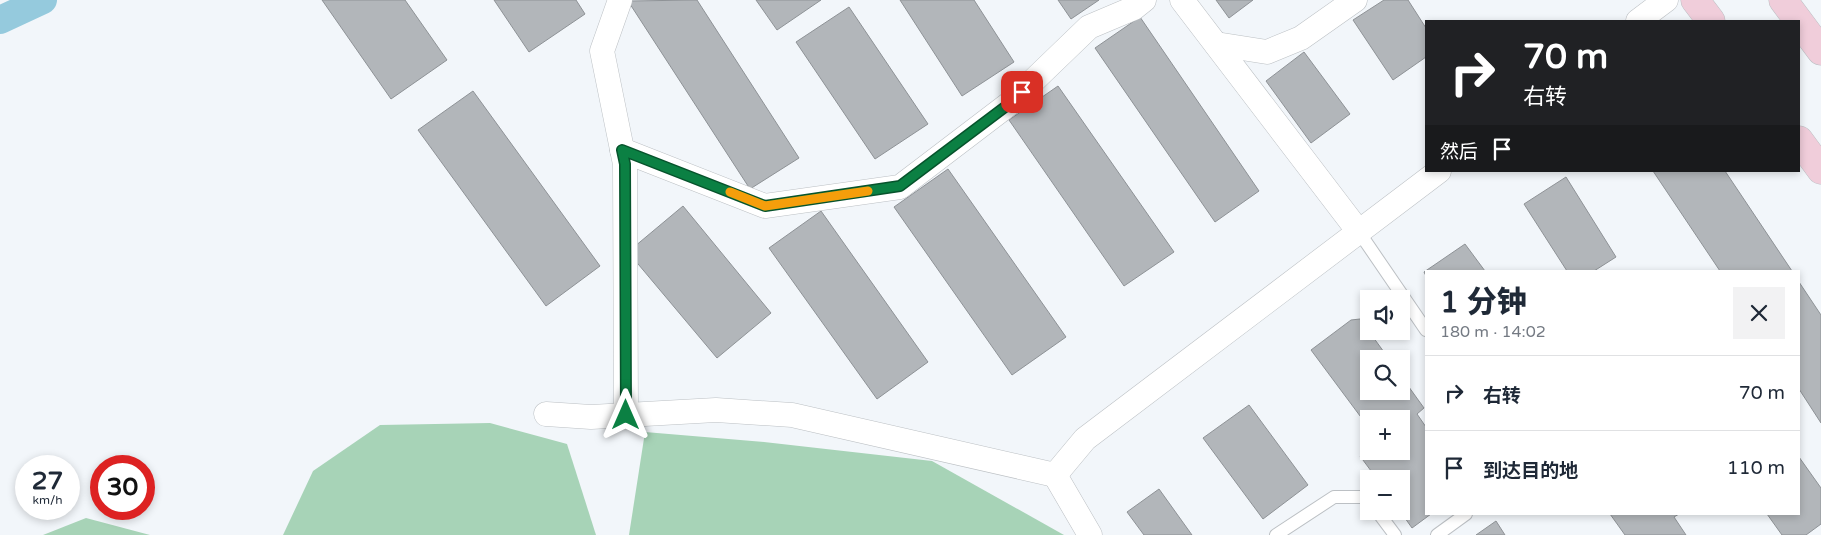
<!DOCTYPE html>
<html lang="zh">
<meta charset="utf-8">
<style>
body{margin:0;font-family:"Varela Round","Noto Sans SC",sans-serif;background:#f2f2f3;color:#1f2937;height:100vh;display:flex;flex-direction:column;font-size:19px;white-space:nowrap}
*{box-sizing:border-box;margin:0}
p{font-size:16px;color:#747a83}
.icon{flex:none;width:28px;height:28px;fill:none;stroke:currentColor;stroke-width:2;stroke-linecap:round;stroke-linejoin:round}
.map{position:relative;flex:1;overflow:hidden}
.drawer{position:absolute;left:1425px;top:270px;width:375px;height:245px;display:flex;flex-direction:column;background:#fff;border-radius:0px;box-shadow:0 2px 8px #0003}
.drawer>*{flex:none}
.guide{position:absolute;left:1425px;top:20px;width:375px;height:152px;border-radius:0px;box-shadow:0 2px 8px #0003;background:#202124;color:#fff;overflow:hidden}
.controls{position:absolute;left:1360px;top:290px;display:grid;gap:10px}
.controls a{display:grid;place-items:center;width:50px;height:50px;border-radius:0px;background:#fff;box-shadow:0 2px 8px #0003;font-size:25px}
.speed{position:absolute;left:15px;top:455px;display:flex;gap:10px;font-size:25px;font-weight:700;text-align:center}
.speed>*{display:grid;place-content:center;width:65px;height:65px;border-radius:50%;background:#fff;box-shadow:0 2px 8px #0003;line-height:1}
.speed small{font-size:12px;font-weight:400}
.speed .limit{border:8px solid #d22;background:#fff;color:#111}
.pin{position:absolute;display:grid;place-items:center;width:42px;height:42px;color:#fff;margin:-21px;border-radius:10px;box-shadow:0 2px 8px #0006}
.me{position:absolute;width:55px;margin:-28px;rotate:0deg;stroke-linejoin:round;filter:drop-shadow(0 0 4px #0008)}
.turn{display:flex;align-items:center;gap:18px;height:105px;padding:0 15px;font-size:22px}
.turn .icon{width:65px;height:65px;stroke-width:2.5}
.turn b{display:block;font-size:35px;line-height:42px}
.then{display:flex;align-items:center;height:48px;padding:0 15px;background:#0003;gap:10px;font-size:19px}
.round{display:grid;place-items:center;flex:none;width:52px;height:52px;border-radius:0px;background:#f2f2f3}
.summary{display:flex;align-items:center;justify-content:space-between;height:85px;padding:0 15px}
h1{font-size:30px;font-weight:800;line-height:38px}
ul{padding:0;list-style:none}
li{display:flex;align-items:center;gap:15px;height:75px;padding:0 15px;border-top:1px solid #e0e1e3}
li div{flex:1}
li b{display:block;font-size:19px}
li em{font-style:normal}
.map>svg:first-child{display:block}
.forest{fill:#a7d3b7}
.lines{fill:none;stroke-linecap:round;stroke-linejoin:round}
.canal{stroke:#95cadd;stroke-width:28}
.building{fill:#b2b6ba;stroke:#8e9296}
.lane-casing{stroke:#bcc0c4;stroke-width:14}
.street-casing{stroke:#bcc0c4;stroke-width:25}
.secondary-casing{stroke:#bcc0c4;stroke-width:29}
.lane{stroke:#fff;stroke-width:12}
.street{stroke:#fff;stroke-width:24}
.secondary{stroke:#f0cdda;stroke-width:28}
.route-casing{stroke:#07532c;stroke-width:12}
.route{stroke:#0b8043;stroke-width:9}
.slow{stroke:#f59e0b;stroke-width:9}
</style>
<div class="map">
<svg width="1821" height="535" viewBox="0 0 1821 535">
<rect width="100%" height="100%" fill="#f2f6fa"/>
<g class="forest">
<polygon points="490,423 567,444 596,535 283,535 313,471 380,425"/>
<polygon points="645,432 764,442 932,461 1064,535 629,535"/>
<polygon points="86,518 150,535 43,535"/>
</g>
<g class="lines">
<polyline class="canal" points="0,20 43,0"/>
</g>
<g class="building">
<polygon points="322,0 405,0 447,60 391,99"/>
<polygon points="494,0 576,0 585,14 529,52"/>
<polygon points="697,0 799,158 750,189 628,1"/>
<polygon points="756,0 821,0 777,30"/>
<polygon points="900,0 974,0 1014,62 962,96"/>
<polygon points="1058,0 1099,0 1071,19"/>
<polygon points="1216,0 1253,0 1229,18"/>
<polygon points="1384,0 1408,0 1426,28 1426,57 1393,80 1353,20"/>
<polygon points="849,7 928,124 875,159 796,42"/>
<polygon points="1140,17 1259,191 1215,222 1095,48"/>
<polygon points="1304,52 1350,114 1311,143 1266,81"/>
<polygon points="1058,86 1174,252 1124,286 1009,120"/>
<polygon points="473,91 600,266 546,306 418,130"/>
<polygon points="948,169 1066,337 1012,375 894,207"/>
<polygon points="1653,171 1725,171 1792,271 1720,271"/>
<polygon points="1566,177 1616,257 1594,271 1567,271 1524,204"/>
<polygon points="683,206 771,313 717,358 628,252"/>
<polygon points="821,211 928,362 877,399 769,248"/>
<polygon points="1465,244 1485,271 1426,271 1426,276 1424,272"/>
<polygon points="1799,282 1821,315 1821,423 1799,389"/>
<polygon points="1360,319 1389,359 1369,359 1369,391 1401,391 1401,376 1424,408 1417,414 1426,427 1426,514 1431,514 1412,528 1400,511 1401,479 1377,479 1360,456 1369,449 1369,451 1401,451 1401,419 1369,419 1369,428 1311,350 1351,320"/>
<polygon points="1249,405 1308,485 1263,519 1203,438"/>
<polygon points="1799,457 1821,488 1821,524 1806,535 1782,535 1767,514 1799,514"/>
<polygon points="1159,489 1192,535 1144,535 1127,512"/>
<polygon points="1610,514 1679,514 1674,517 1686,535 1625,535"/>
<polygon points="1496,521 1505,535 1476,535"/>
</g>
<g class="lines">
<g class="lane-casing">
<g id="lane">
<polyline points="1359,232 1426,330"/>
<polyline points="1377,511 1395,535"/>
<polyline points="1276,535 1334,497 1367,497 1369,499"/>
<polyline points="1437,535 1466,514"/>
</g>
</g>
<g class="street-casing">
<g id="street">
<polyline points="620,0 602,51 625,164 626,415"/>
<polyline points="1182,0 1359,232"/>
<polyline points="1638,21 1666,0"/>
<polyline points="1216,44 1267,52 1301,38 1355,0"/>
<polyline points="622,150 765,206 900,187 1009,104 1089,27 1134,8 1144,0"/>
<polyline points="546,414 591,417 716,410 792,415 1055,475"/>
<polyline points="1055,475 1085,439 1439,171"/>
<polyline points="1055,475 1090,535"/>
</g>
</g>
<g class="secondary-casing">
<g id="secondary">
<polyline points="1695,0 1711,21"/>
<polyline points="1783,0 1821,51"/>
<polyline points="1799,140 1821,170"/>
</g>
</g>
<use href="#lane" class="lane"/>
<use href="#street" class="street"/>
<use href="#secondary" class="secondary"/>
</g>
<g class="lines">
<g class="route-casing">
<polyline id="route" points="626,415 625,164 622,150 765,206 900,186 1009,104 1022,92"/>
</g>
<use href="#route" class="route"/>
<polyline class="slow" points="730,192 765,206 868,191"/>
</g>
</svg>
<div class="controls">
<a><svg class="icon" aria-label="sound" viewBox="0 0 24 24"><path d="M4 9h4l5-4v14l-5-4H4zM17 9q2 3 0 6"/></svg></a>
<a><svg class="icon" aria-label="search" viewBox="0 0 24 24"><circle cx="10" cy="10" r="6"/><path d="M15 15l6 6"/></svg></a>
<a>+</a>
<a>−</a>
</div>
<div class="speed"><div>27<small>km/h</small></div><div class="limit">30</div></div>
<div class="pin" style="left:1022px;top:92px;background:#d93025"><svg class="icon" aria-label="arrive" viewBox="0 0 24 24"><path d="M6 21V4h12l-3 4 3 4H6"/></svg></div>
<svg class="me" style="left:626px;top:415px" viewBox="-20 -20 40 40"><path d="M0-17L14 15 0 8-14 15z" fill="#0b8043" stroke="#fff" stroke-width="4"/></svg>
<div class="guide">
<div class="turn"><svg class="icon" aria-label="right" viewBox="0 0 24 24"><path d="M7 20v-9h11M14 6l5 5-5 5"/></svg><div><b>70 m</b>右转</div></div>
<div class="then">然后<svg class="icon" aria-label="arrive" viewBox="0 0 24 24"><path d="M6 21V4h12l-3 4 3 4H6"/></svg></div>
</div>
<section class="drawer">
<div class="summary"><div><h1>1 分钟</h1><p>180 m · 14:02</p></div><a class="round"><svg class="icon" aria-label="close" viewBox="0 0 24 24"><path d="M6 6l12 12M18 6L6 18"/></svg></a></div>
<ul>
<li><svg class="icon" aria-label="right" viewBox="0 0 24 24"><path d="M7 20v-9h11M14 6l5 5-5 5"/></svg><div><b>右转</b></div><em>70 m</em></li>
<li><svg class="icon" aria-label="arrive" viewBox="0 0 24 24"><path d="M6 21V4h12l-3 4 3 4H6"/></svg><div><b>到达目的地</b></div><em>110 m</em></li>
</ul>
</section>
</div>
